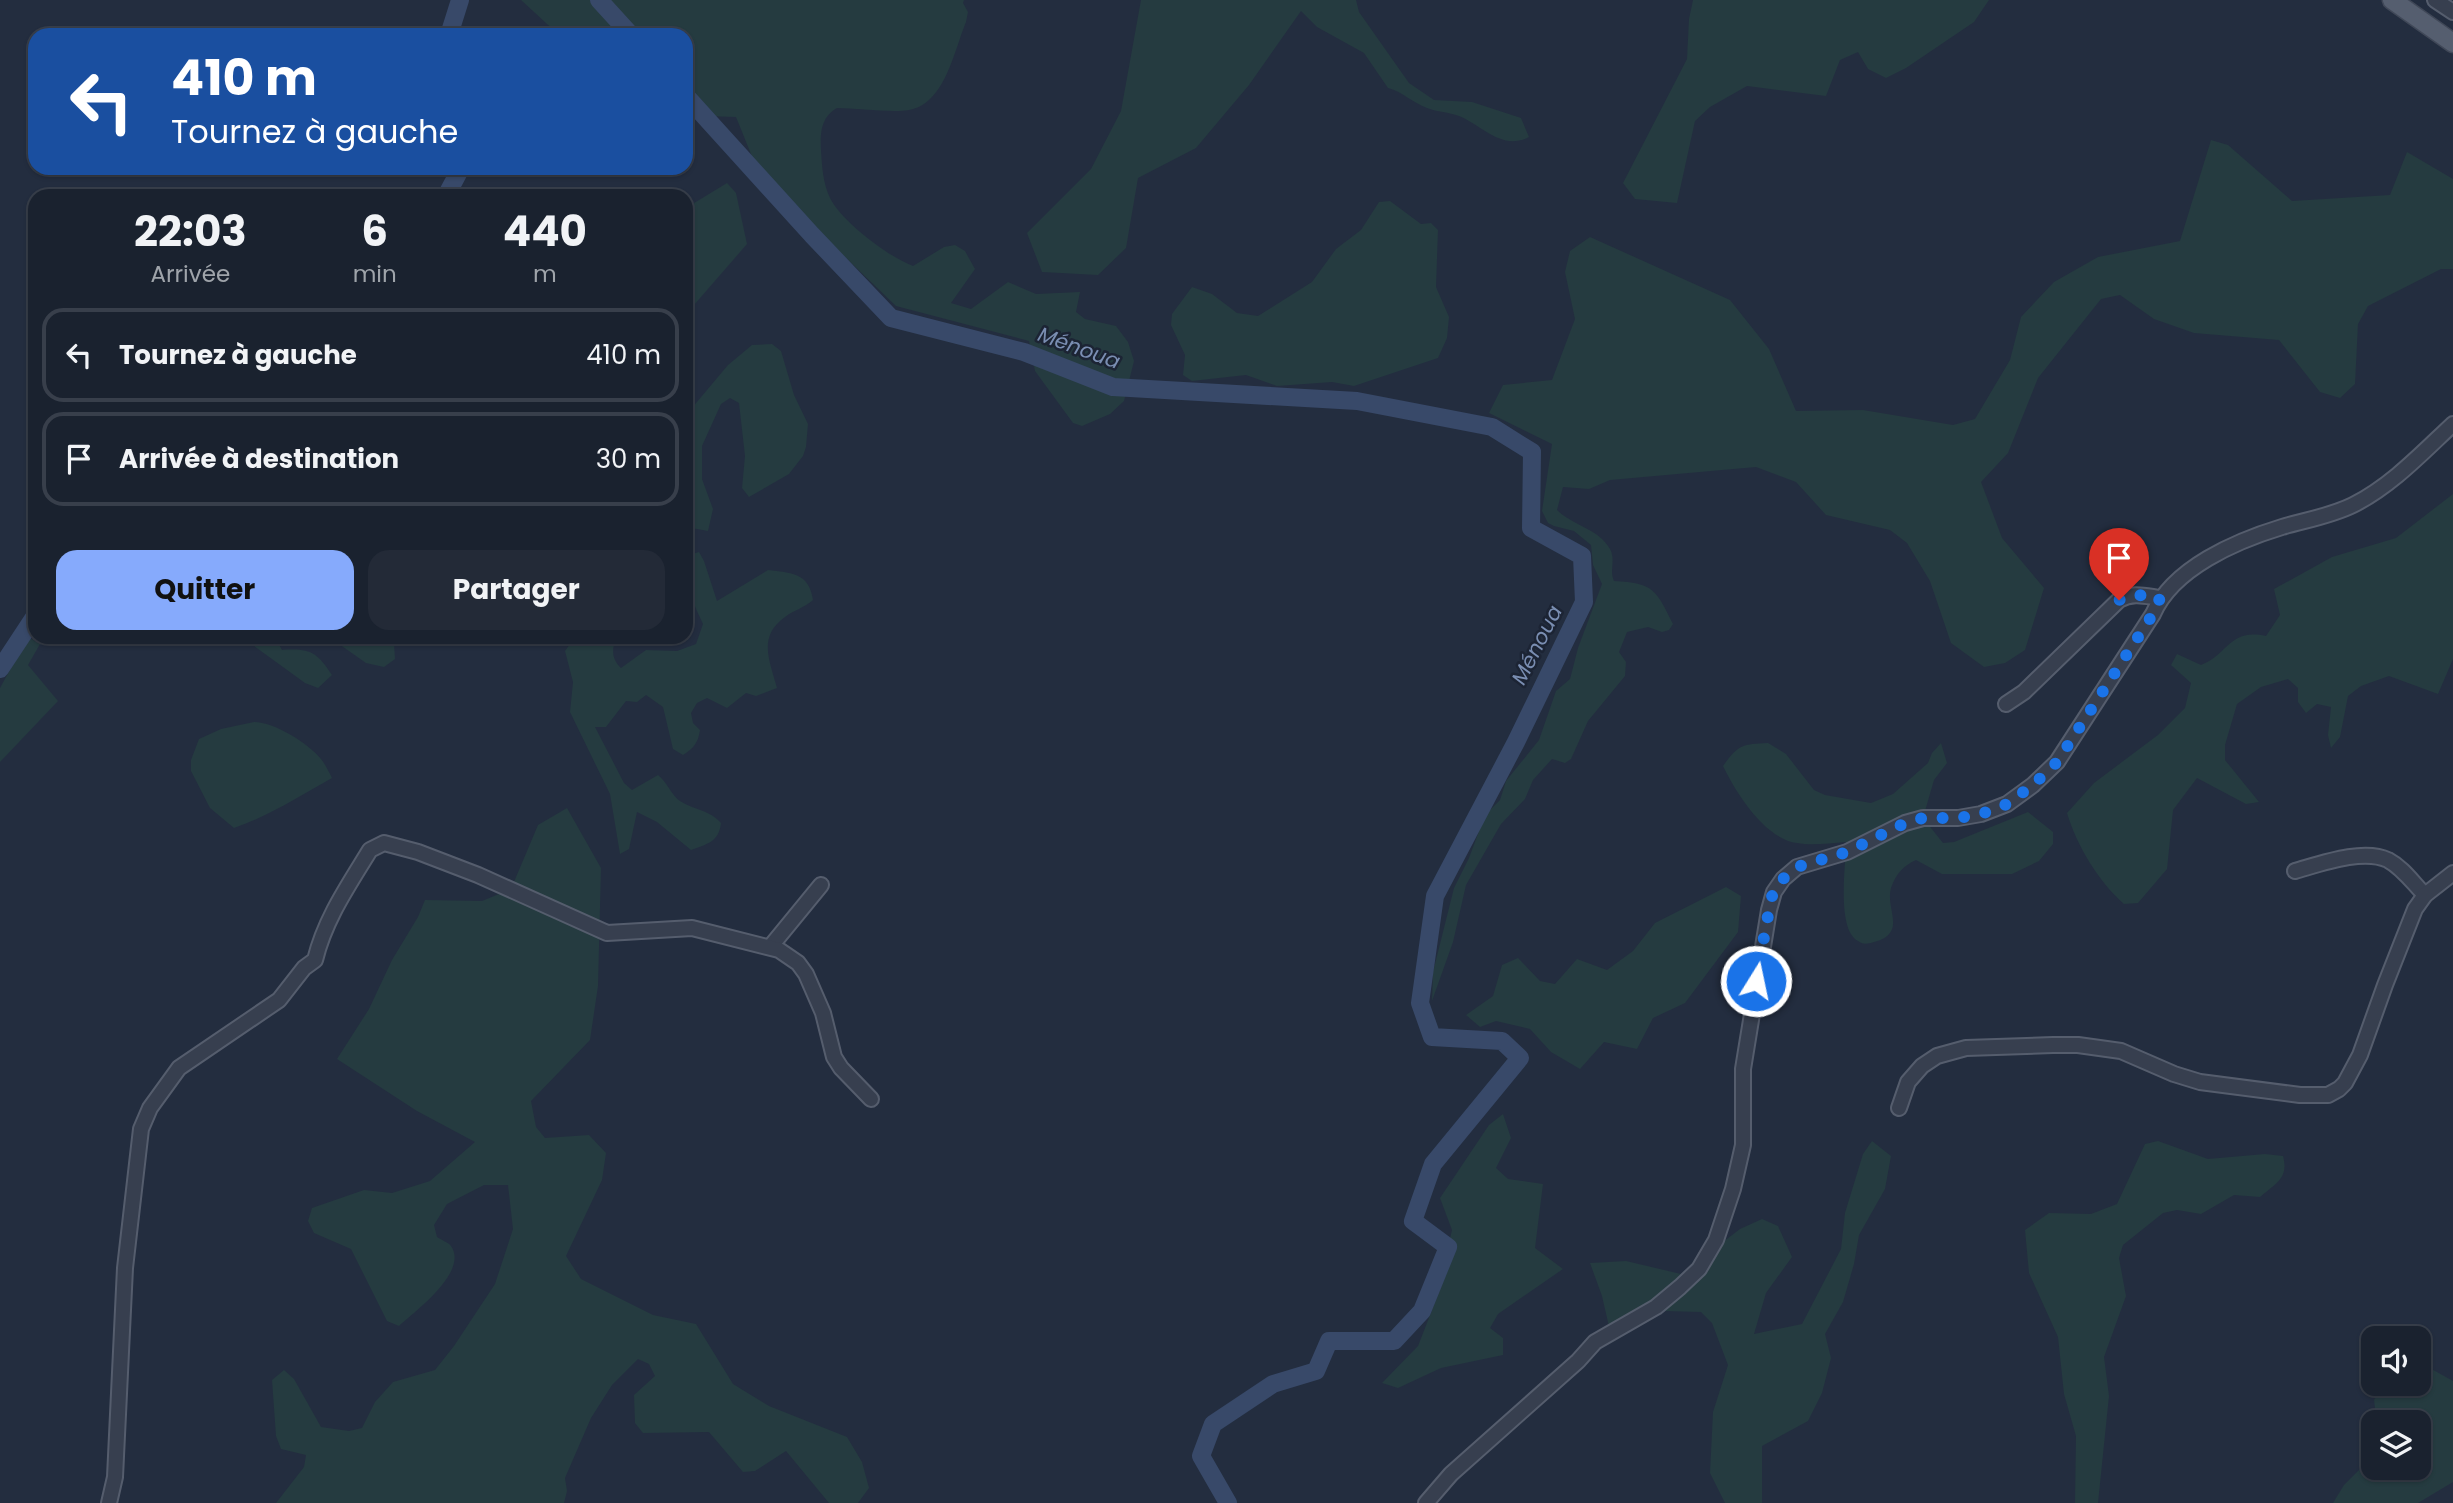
<!DOCTYPE html>
<html lang="fr">
<meta charset="utf-8">
<style>
body{margin:0;font-family:Poppins,sans-serif;background:#232a37;color:#f1f3f6;height:100vh;display:flex;flex-direction:column;font-size:26px;white-space:nowrap}
*{box-sizing:border-box;margin:0}
p{font-size:23px;color:#9fa4aa}
.icon{flex:none;width:38px;height:38px;fill:none;stroke:currentColor;stroke-width:2;stroke-linecap:round;stroke-linejoin:round}
.map{position:relative;flex:1;overflow:hidden}
.sheet{position:absolute;left:28px;top:189px;width:665px;height:455px;display:flex;flex-direction:column;background:#1a222f;border-radius:21px;box-shadow:0 2px 5px #0004,0 0 0 2px #383f4b}
.sheet>*{flex:none}
.top-card{position:absolute;left:28px;top:28px;width:665px;height:147px;border-radius:21px;box-shadow:0 2px 5px #0004,0 0 0 2px #383f4b;background:#1a4fa0;color:#fff;overflow:hidden}
.buttons{position:absolute;left:2361px;top:1326px;display:grid;gap:14px}
.buttons a{display:grid;place-items:center;width:70px;height:70px;border-radius:14px;background:#1a222f;box-shadow:0 2px 5px #0004,0 0 0 2px #383f4b;font-size:35px}
.pin{position:absolute;display:grid;place-items:center;width:60px;height:60px;color:#fff;margin:-72px -30px;border-radius:50% 50% 50% 0;rotate:-45deg;box-shadow:0 0 7px #0007}
.pin .icon{rotate:45deg}
.me{position:absolute;width:77px;margin:-38px;rotate:10deg;stroke-linejoin:round;filter:drop-shadow(0 0 5px #0008)}
.turn{display:flex;align-items:center;gap:24px;height:147px;padding:0 28px;font-size:32px}
.turn .icon{width:91px;height:91px;stroke-width:2.5}
.turn b{display:block;font-size:49px;line-height:60px}
.eta{display:flex;justify-content:space-evenly;align-items:center;height:119px;text-align:center}
.eta b{font-size:42px;font-weight:700;line-height:49px}
.primary-button{display:flex;gap:14px;margin-top:auto;padding:14px 28px}
.primary-button a{flex:1;height:80px;border-radius:21px;background:#86aafc;color:#111;font-size:28px;font-weight:700;line-height:80px;text-align:center}
.primary-button a+a{background:#232a37;color:#f1f3f6}
ul{padding:0;list-style:none}
li{display:flex;align-items:center;gap:21px;height:94px;margin:0 14px 10px;padding:0 14px;border:4px solid #383f4b;border-radius:21px}
li div{flex:1}
li b{display:block;font-size:26px}
li em{font-style:normal}
.map>svg:first-child{display:block}
.green{fill:#253b40}
.lines{fill:none;stroke-linecap:round;stroke-linejoin:round}
.river{stroke:#384969;stroke-width:18}
.minor-casing{stroke:#555d6d;stroke-width:18}
.major-casing{stroke:#404858;stroke-width:21}
.minor{stroke:#373f4f;stroke-width:14}
.major{stroke:#555e6f;stroke-width:18}
.route{stroke:#1a73e8;stroke-width:12;stroke-dasharray:0 21.6}
.labels{text-anchor:middle;stroke-width:5;stroke-linejoin:round;paint-order:stroke}
.water-label{font-size:21px;font-style:italic;fill:#7a8eb2;stroke:#1c2434}
</style>
<div class="map">
<svg width="2453" height="1503" viewBox="0 0 2453 1503">
<rect width="100%" height="100%" fill="#232d3f"/>
<g class="green">
<path d="M521 0H964L963 3 968 12 966 22C954 51 945 104 909 110 892 113 856 108 837 108 821 117 820 133 821 150 822 167 823 183 830 198 842 222 889 257 913 266L944 247 955 245 965 251 975 269 951 303 971 309 1008 282 1036 294 1080 292 1076 312 1085 319 1116 326 1128 342 1134 361 1124 401 1110 414 1082 426 1073 423 1035 371 1029 341 896 306 817 230 753 159 736 117 704 116 686 110V35H559Z"/>
<path d="M1141 0H1356L1359 12 1409 83 1434 100 1472 102 1521 118 1529 137C1502 151 1483 126 1459 116 1449 112 1437 112 1427 108 1413 103 1403 92 1388 88L1364 53 1317 27 1301 11 1249 85 1196 148 1138 178 1126 248 1098 275 1042 272 1027 233 1091 169 1121 111Z"/>
<polygon points="1693,0 1989,0 1974,22 1906,68 1886,78 1868,69 1858,52 1840,60 1826,96 1747,86 1710,107 1695,121 1677,203 1635,199 1623,183 1687,59 1689,19"/>
<path d="M2211 140 2228 145 2292 201 2390 195 2407 152 2453 179V269H2441L2368 306 2358 324 2355 384 2340 398 2320 392 2279 340 2194 333 2154 319 2120 295 2101 299 2038 378 2008 453 1981 482 2002 538 2044 588 2025 650 2005 663 1984 667 1951 643 1930 581 1907 543 1890 530 1826 515 1796 482 1756 467 1610 480 1589 489 1563 487 1557 510C1572 525 1599 529 1610 549 1616 560 1609 571 1614 581 1654 583 1656 590 1673 624L1669 630 1662 632 1648 627 1627 632 1619 652 1626 662 1625 676 1588 721 1571 759 1565 763 1552 759 1533 780 1525 799 1501 824 1466 885 1453 942 1432 1001 1433 972 1454 888 1469 858 1485 815 1500 800 1506 781 1539 740 1556 691 1570 679 1578 648 1602 584 1593 565 1591 545 1574 531 1554 526 1548 523 1542 511 1552 444 1489 413 1503 385 1552 380 1575 319 1565 272 1570 251 1590 237 1730 300 1769 349 1796 411 1863 410 1953 425 1975 419 2010 360 2021 317 2054 282 2098 257 2180 241Z"/>
<polygon points="727,183 736,193 747,244 694,305 686,309 686,208"/>
<polygon points="1390,201 1421,224 1431,223 1438,230 1436,287 1449,317 1447,338 1438,358 1354,386 1332,382 1277,386 1246,375 1192,381 1183,375 1185,355 1171,325 1172,314 1192,287 1212,294 1237,313 1258,316 1312,282 1336,249 1361,230 1379,202"/>
<polygon points="772,344 781,351 794,395 808,424 806,447 803,456 789,474 749,497 742,488 745,456 739,403 730,398 721,404 702,446 702,479 713,509 708,531 686,527 686,415 728,365 752,345"/>
<path d="M2453 494V659L2438 694 2389 676 2361 686 2348 696 2340 737 2331 748 2328 735 2331 707 2317 704 2306 713 2298 702V688L2288 679 2261 687 2237 704 2225 745V760L2259 802 2246 804 2197 778 2173 810 2167 869 2138 903 2124 904C2098 881 2077 846 2067 813L2094 783 2158 735 2185 708 2191 683 2171 665 2177 654 2201 665C2229 654 2229 628 2266 636L2280 615 2274 589 2332 557 2396 538Z"/>
<path d="M699 552 704 561 717 601 768 570C791 573 809 572 813 600 804 608 794 610 785 617 757 637 770 661 777 688L756 696 746 693 727 708 707 698 697 703 691 713 693 723 700 730C698 743 694 748 683 755L673 749 663 707 646 695 637 702 626 701 606 727H595L624 783 632 790 658 775C667 782 672 796 680 801 694 810 710 810 721 823 719 842 707 844 691 850L657 822 637 812 629 849 620 854 610 794 570 712 573 682 565 651 575 637H616C612 650 611 658 621 668L646 650 677 651 696 644 703 624C693 601 680 580 689 555Z"/>
<polygon points="28,637 40,644 28,665 58,701 0,762 0,688"/>
<path d="M252 637H275L282 650C310 648 317 652 332 675L318 688 305 683 250 643Z"/>
<polygon points="329,637 391,637 394,643 395,659 384,667 366,663"/>
<path d="M254 722C274 722 308 743 321 759 325 764 329 772 332 778 300 796 269 816 234 828L210 808 191 771V760L199 739 221 729Z"/>
<path d="M1768 743 1786 754 1814 790 1825 795 1871 803 1893 794 1928 763 1932 753 1941 743 1947 763 1934 780 1923 818 1943 843 1954 842 2028 812 2053 832V844L2039 861 2012 874H1942L1916 860C1903 866 1896 874 1891 888 1885 909 1908 933 1874 942 1867 944 1864 945 1858 941 1836 929 1846 865 1846 842 1830 843 1812 846 1797 843 1765 839 1736 793 1723 766 1738 745 1742 744 1768 743Z"/>
<path d="M567 808 601 868 598 986 590 1040 531 1101 536 1127 545 1138 589 1135 606 1153 602 1180 566 1256 581 1279 653 1315 696 1324 733 1384 769 1406 847 1437 862 1462 869 1488 858 1503H829L786 1451 755 1471 743 1472 709 1432 643 1433 635 1423 634 1395 655 1376 649 1364 638 1359 612 1385 591 1418 565 1478 567 1491 564 1503H276L304 1467 306 1455 281 1449 276 1436 272 1380 284 1370 294 1379 321 1427 349 1431 362 1428 375 1402 393 1382 435 1370 454 1346 495 1284 513 1229 508 1185H484L447 1204 434 1225 437 1237C441 1240 448 1242 451 1246 469 1272 415 1311 399 1326L387 1321 351 1249 314 1233 308 1221 312 1208 364 1190 392 1193 430 1181 475 1142 417 1111 337 1059 369 1009 392 960 418 917 425 900 482 901 511 889 538 825Z"/>
<polygon points="1726,887 1741,896 1738,932 1685,1003 1653,1018 1637,1049 1604,1042 1580,1069 1551,1052 1530,1029 1496,1021 1480,1027 1466,1015 1493,996 1502,965 1518,958 1540,981 1555,984 1577,959 1607,970 1633,951 1655,923"/>
<polygon points="1503,1114 1511,1138 1496,1168 1508,1179 1543,1184 1535,1248 1563,1269 1498,1314 1490,1328 1503,1338 1503,1355 1441,1368 1398,1388 1382,1383 1418,1346 1450,1264 1448,1247 1452,1230 1440,1198 1489,1125"/>
<polygon points="1872,1141 1891,1156 1885,1189 1859,1235 1854,1264 1843,1302 1825,1334 1831,1358 1822,1393 1808,1421 1762,1446 1762,1503 1725,1503 1710,1473 1713,1412 1728,1365 1712,1323 1701,1312 1664,1311 1610,1331 1602,1296 1590,1263 1626,1261 1681,1274 1740,1229 1762,1219 1778,1226 1792,1257 1766,1293 1754,1334 1802,1324 1841,1249 1845,1213 1863,1154"/>
<path d="M2158 1141 2208 1159 2265 1154 2283 1156C2289 1178 2276 1183 2260 1197L2234 1195 2201 1214 2177 1210 2163 1213 2123 1245 2119 1258 2126 1296 2104 1357 2109 1396 2098 1503H2075L2076 1436 2064 1394 2058 1337 2029 1273 2025 1230 2049 1213 2091 1214 2117 1204 2145 1144Z"/>
<polygon points="2419,1362 2453,1381 2453,1482 2418,1503 2333,1503 2344,1485 2373,1456 2373,1468 2418,1468 2418,1423 2377,1423 2374,1400 2385,1384 2418,1384"/>
</g>
<g class="lines">
<g class="river">
<polyline points="599,0 631,35"/>
<polyline points="449,35 460,0"/>
<polyline points="686,96 812,235 891,318 1024,352 1113,387 1357,401 1492,427 1532,452 1531,528 1582,556 1584,602 1516,742 1435,896 1420,1003 1432,1037 1502,1041 1520,1058 1433,1164 1413,1221 1448,1247 1422,1311 1394,1341 1329,1341 1316,1371 1273,1384 1213,1424 1201,1456 1228,1503"/>
<polyline points="446,196 461,168"/>
<polyline points="0,669 35,616"/>
</g>
<g class="minor-casing">
<g id="minor">
<polyline points="2435,0 2453,12"/>
<path d="M2006 704 2024 692 2119 600C2133 592 2145 596 2160 598"/>
<path d="M2295 871C2320 864 2363 848 2388 860 2403 868 2413 883 2425 895"/>
<polyline points="771,946 821,885"/>
<polyline points="1899,1108 1908,1082 1922,1066 1937,1056 1966,1048 2053,1045 2078,1045 2121,1051 2174,1074 2200,1082 2300,1095 2328,1095 2339,1089 2345,1083 2360,1055 2385,985 2415,909 2425,895 2453,873"/>
<path d="M109 1503 115 1477 125 1268 141 1129 150 1108 179 1068 279 1000 304 968 315 960C325 919 348 886 370 850L384 843 418 852 478 875 607 933 692 928 779 950 798 963 806 974 823 1013 834 1057 841 1068 871 1099"/>
<path d="M1426 1503 1451 1474 1578 1361 1595 1342 1656 1307 1680 1287 1699 1269 1716 1240 1733 1189 1743 1145V1069L1769 910 1774 892 1783 879 1797 867 1847 852 1905 823 1923 818H1958L1981 814 2007 804 2033 785 2057 762 2153 614C2173 568 2236 541 2282 527 2306 520 2331 516 2353 505 2391 486 2422 453 2453 424"/>
</g>
</g>
<g class="major-casing">
<polyline id="major" points="2392,0 2453,43"/>
</g>
<use href="#minor" class="minor"/>
<use href="#major" class="major"/>
</g>
<g class="lines">
<path class="route" d="M1756 981 1769 910 1773 892 1783 879 1797 867 1847 852 1905 823 1923 818H1958L1981 814 2007 804 2033 785 2057 762 2153 614 2160 598C2145 596 2133 592 2119 600"/>
</g>
<g class="labels">
<g class="water-label">
<text transform="translate(1079 348) rotate(20)" y="7">Ménoua</text>
<text transform="translate(1537 645) rotate(-63)" y="7">Ménoua</text>
</g>
</g>
</svg>
<div class="buttons">
<a><svg class="icon" aria-label="sound" viewBox="0 0 24 24"><path d="M4 9h4l5-4v14l-5-4H4zM17 9q2 3 0 6"/></svg></a>
<a><svg class="icon" aria-label="layers" viewBox="0 0 24 24"><path d="M12 4l9 5-9 5-9-5zM3 14l9 5 9-5"/></svg></a>
</div>
<div class="pin" style="left:2119px;top:600px;background:#d93025"><svg class="icon" aria-label="arrive" viewBox="0 0 24 24"><path d="M6 21V4h12l-3 4 3 4H6"/></svg></div>
<svg class="me" style="left:1756px;top:981px" viewBox="-20 -20 40 40"><circle r="17" fill="#1a73e8" stroke="#fff" stroke-width="3"/><path d="M0-11L8 9 0 5-8 9z" fill="#fff"/></svg>
<div class="top-card">
<div class="turn"><svg class="icon" aria-label="left" viewBox="0 0 24 24"><path d="M17 20v-9H6M10 6l-5 5 5 5"/></svg><div><b>410 m</b>Tournez à gauche</div></div>
</div>
<section class="sheet">
<div class="eta">
<div><b>22:03</b><p>Arrivée</p></div>
<div><b>6</b><p>min</p></div>
<div><b>440</b><p>m</p></div>
</div>
<ul>
<li><svg class="icon" aria-label="left" viewBox="0 0 24 24"><path d="M17 20v-9H6M10 6l-5 5 5 5"/></svg><div><b>Tournez à gauche</b></div><em>410 m</em></li>
<li><svg class="icon" aria-label="arrive" viewBox="0 0 24 24"><path d="M6 21V4h12l-3 4 3 4H6"/></svg><div><b>Arrivée à destination</b></div><em>30 m</em></li>
</ul>
<div class="primary-button"><a>Quitter</a><a>Partager</a></div>
</section>
</div>
